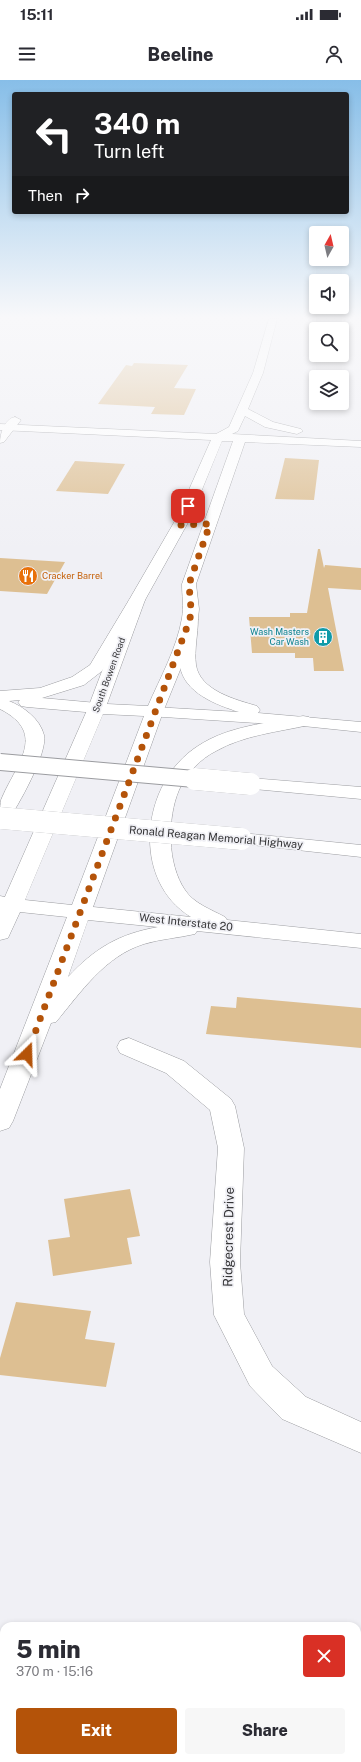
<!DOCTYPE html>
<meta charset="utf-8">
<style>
body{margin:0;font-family:"Public Sans",sans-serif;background:#f7f7f7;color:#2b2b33;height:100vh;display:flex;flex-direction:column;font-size:15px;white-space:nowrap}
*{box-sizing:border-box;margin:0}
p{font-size:13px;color:#7c7c81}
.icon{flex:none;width:22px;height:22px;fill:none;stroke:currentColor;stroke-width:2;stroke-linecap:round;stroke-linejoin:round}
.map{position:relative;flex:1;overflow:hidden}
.sheet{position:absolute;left:0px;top:1542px;width:361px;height:140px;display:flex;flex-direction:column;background:#fff;border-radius:12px 12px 0 0;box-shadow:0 2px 6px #0003}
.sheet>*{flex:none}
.top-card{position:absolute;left:12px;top:12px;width:337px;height:122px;border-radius:4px;box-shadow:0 2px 6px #0003;background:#202124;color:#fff;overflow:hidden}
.needle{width:26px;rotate:8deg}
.buttons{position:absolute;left:309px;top:146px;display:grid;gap:8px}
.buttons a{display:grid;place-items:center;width:40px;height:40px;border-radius:4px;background:#fff;box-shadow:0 2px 6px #0003;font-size:20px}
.pin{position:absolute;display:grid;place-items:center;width:34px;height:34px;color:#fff;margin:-17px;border-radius:8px;box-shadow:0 2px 6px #0006}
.me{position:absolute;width:44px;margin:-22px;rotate:22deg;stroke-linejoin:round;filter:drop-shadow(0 0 3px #0008)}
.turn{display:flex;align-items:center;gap:14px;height:84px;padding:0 16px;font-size:18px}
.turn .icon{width:52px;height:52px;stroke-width:2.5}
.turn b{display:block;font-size:28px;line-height:34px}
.then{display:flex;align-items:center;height:38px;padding:0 16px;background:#0003;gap:8px;font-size:15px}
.round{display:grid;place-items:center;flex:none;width:42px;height:42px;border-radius:4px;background:#f7f7f7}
.head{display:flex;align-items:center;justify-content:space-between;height:68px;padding:0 16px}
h1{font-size:24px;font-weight:800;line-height:30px}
.cta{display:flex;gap:8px;margin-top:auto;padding:8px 16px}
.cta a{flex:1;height:46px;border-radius:4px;background:#b45309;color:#fff;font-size:16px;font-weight:800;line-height:46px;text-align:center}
.cta a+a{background:#f7f7f7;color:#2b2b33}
.status{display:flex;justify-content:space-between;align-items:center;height:28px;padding:0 20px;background:#fff;direction:ltr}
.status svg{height:11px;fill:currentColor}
header{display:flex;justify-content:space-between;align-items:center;height:52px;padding:0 16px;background:#fff;font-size:18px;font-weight:800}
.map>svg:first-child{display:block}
.building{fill:#ddbf92}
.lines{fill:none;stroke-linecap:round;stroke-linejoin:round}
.street-casing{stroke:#9b9ca0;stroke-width:1}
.secondary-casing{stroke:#9b9ca0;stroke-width:1}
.highway-casing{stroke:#9b9ca0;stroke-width:1}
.street{fill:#fff;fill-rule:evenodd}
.secondary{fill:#fff;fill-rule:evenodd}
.highway{fill:#fff;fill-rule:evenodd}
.highway-bridge-far1-casing{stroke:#9b9ca0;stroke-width:18;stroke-linecap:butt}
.highway-bridge-casing{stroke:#9b9ca0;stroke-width:22;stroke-linecap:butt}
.highway-bridge-far1{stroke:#fff;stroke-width:16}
.highway-bridge{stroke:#fff;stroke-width:22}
.route{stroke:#b45309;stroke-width:7;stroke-dasharray:0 12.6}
.labels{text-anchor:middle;stroke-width:3.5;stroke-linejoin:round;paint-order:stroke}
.far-food-label{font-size:9px;fill:#c56008;stroke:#f0f0f5;text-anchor:start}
.far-culture-label{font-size:9px;fill:#0d838f;stroke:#f0f0f5;text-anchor:end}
.far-street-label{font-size:9px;fill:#353537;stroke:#f0f0f5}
.street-label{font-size:11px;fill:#353537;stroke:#f0f0f5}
.near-street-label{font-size:13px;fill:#353537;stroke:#f0f0f5}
</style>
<div class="status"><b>15:11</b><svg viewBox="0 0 49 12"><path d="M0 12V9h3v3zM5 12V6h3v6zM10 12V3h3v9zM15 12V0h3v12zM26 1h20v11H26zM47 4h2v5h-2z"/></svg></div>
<header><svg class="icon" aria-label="menu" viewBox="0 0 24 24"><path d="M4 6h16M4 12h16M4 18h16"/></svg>Beeline<svg class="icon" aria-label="person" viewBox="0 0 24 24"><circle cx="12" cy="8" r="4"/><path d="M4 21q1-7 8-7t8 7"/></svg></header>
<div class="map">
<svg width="361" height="1682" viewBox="0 0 361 1682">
<rect width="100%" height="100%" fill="#f0f0f5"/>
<g class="building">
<polygon points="134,283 188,285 174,308 196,309 184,335 151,334 155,327 98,324 126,285 132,286"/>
<polygon points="316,312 316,323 339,323 339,329 323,328 314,325"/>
<polygon points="285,378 319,380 314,420 275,419"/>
<polygon points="75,381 125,384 108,414 56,411"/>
<polygon points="318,469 320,469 324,488 325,485 361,488 361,510 328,508 344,591 314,591 313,578 295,578 295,573 252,573 249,537 290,537 290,533 307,533"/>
<polygon points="0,478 65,482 47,514 0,511"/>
<polygon points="237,917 361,928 361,968 206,954 211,926 236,928"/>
<polygon points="130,1109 140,1156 127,1158 132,1184 53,1196 48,1160 70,1157 64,1119"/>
<polygon points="16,1222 91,1231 85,1259 115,1263 106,1307 0,1295 0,1278"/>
</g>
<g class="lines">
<g class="street-casing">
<g id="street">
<path d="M15 337 21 340 4 362 0 363C0 354 4 339 15 337Z"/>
<polygon points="129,958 184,981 231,1019 235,1026 244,1068 240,1182 244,1234 272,1286 306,1317 361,1342 361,1373 282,1339 250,1306 214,1235 210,1182 218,1068 210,1030 166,993 120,973 117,967 120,961"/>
</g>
</g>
<g class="secondary-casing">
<path id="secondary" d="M269 239H277L263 293 248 329 273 342 301 349 303 351 297 354 265 347 245 336 238 351 232 354 361 361V367L245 362 196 504 199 529 198 539 189 568 163 632 93 827 191 837C130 800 141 702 198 666 228 646 268 643 303 636L309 637 312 641 309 645C278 652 244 655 216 671 200 679 186 694 179 710 167 738 167 784 185 810 193 823 212 830 225 837L227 840 361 854V868L197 851 195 854C178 858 160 859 144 864 105 876 81 912 56 942L51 943 13 1041 9 1048 0 1051V1009L67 837 20 832 8 858 0 860V828L88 628 129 520 176 439 211 360 0 350V344L216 354 229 347 253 293ZM222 361H233L182 504C182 515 184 527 182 538 177 568 160 598 148 626L107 624 145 520 190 439ZM103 634 144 636 72 825 25 820ZM88 840 158 847C119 854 95 868 68 897Z"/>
</g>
<g class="highway-casing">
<g id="highway">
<path d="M137 515 142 517 145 520 102 591 84 605 42 618 97 623 103 624 106 628 103 632 97 633 27 627 21 626 18 622 20 620 9 621C24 627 40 639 44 655 48 673 18 726 7 742L0 744C0 737 0 726 1 720 15 685 49 654 0 629V611L40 608 72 597 90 585 129 520 132 517Z"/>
<path d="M190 534 195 536 198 539C198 554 194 570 196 585 200 611 237 620 257 626L260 630 258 633 361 642V652L303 646 148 636 145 632 148 628 154 627 239 632C217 625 184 613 180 586 178 571 182 554 182 539L185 536Z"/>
<polygon points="250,698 361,707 361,719 243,708 240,704 243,700"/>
<polygon points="241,753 361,765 361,777 234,763 231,759 234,755"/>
<polygon points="0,816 20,820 23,825 20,830 12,832 0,830"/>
</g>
</g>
<use href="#street" class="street"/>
<use href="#secondary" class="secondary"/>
<use href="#highway" class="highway"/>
<g class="highway-bridge-far1-casing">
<polyline id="highway-bridge-far1" points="0,682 206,700"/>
</g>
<g class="highway-bridge-casing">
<g id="highway-bridge">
<polyline points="195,699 250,704"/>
<polyline points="0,738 241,759"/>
</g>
</g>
<use href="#highway-bridge-far1" class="highway-bridge-far1"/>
<use href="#highway-bridge" class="highway-bridge"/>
</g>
<linearGradient id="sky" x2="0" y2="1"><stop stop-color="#87bee8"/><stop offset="0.5" stop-color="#f8f8fa"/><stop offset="1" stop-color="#f8f8fa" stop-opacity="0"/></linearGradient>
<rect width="361" height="474" fill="url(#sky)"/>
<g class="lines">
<polyline class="route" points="27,974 190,539 191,529 189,504 210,444 179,445 188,426"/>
</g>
<defs>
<g id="restaurant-disc" transform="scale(1)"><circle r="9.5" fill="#e8710a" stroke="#f0f0f5"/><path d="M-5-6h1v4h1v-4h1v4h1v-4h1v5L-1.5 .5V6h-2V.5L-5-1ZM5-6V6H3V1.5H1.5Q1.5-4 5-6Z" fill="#fff"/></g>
<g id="building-disc" transform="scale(1)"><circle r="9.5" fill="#0f9aa8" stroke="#f0f0f5"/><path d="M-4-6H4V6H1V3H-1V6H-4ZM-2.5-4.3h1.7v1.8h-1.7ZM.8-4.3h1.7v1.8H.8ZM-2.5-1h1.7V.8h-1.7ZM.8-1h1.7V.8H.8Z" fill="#fff"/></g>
</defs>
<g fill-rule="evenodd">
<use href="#restaurant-disc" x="28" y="496"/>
<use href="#building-disc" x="323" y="557"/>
</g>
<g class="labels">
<g class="far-food-label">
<text x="42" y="499">Cracker Barrel</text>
</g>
<g class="far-culture-label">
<text x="309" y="555">Wash Masters<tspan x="309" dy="10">Car Wash</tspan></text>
</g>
<g class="far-street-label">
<text transform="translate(109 595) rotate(-70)" y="3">South Bowen Road</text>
</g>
<g class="street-label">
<text transform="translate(216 757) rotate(5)" y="4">Ronald Reagan Memorial Highway</text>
<text transform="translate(186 842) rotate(6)" y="4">West Interstate 20</text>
</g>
<g class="near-street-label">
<text transform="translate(228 1157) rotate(-89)" y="5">Ridgecrest Drive</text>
</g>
</g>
</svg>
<div class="buttons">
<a><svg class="needle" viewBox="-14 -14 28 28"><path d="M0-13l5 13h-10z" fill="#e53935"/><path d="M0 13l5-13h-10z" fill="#7c7c81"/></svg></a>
<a><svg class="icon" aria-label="sound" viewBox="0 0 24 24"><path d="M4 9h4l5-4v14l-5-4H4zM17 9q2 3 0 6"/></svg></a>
<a><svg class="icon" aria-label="search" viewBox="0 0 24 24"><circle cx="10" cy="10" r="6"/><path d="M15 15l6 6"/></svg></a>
<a><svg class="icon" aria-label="layers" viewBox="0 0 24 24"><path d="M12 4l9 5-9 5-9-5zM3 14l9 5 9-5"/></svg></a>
</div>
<div class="pin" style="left:188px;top:426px;background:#d93025"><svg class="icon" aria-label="arrive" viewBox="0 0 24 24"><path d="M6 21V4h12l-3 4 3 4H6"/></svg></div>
<svg class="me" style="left:27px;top:974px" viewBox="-20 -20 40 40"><path d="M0-17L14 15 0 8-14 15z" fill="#b45309" stroke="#fff" stroke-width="4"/></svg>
<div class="top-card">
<div class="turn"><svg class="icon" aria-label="left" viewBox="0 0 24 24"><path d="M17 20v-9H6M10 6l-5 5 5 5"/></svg><div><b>340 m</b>Turn left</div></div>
<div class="then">Then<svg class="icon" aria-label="right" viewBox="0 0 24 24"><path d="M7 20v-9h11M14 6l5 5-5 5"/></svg></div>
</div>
<section class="sheet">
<div class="head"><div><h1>5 min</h1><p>370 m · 15:16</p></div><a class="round" style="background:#d93025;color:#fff"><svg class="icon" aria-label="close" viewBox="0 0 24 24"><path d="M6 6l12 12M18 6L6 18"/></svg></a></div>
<div class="cta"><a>Exit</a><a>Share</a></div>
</section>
</div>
